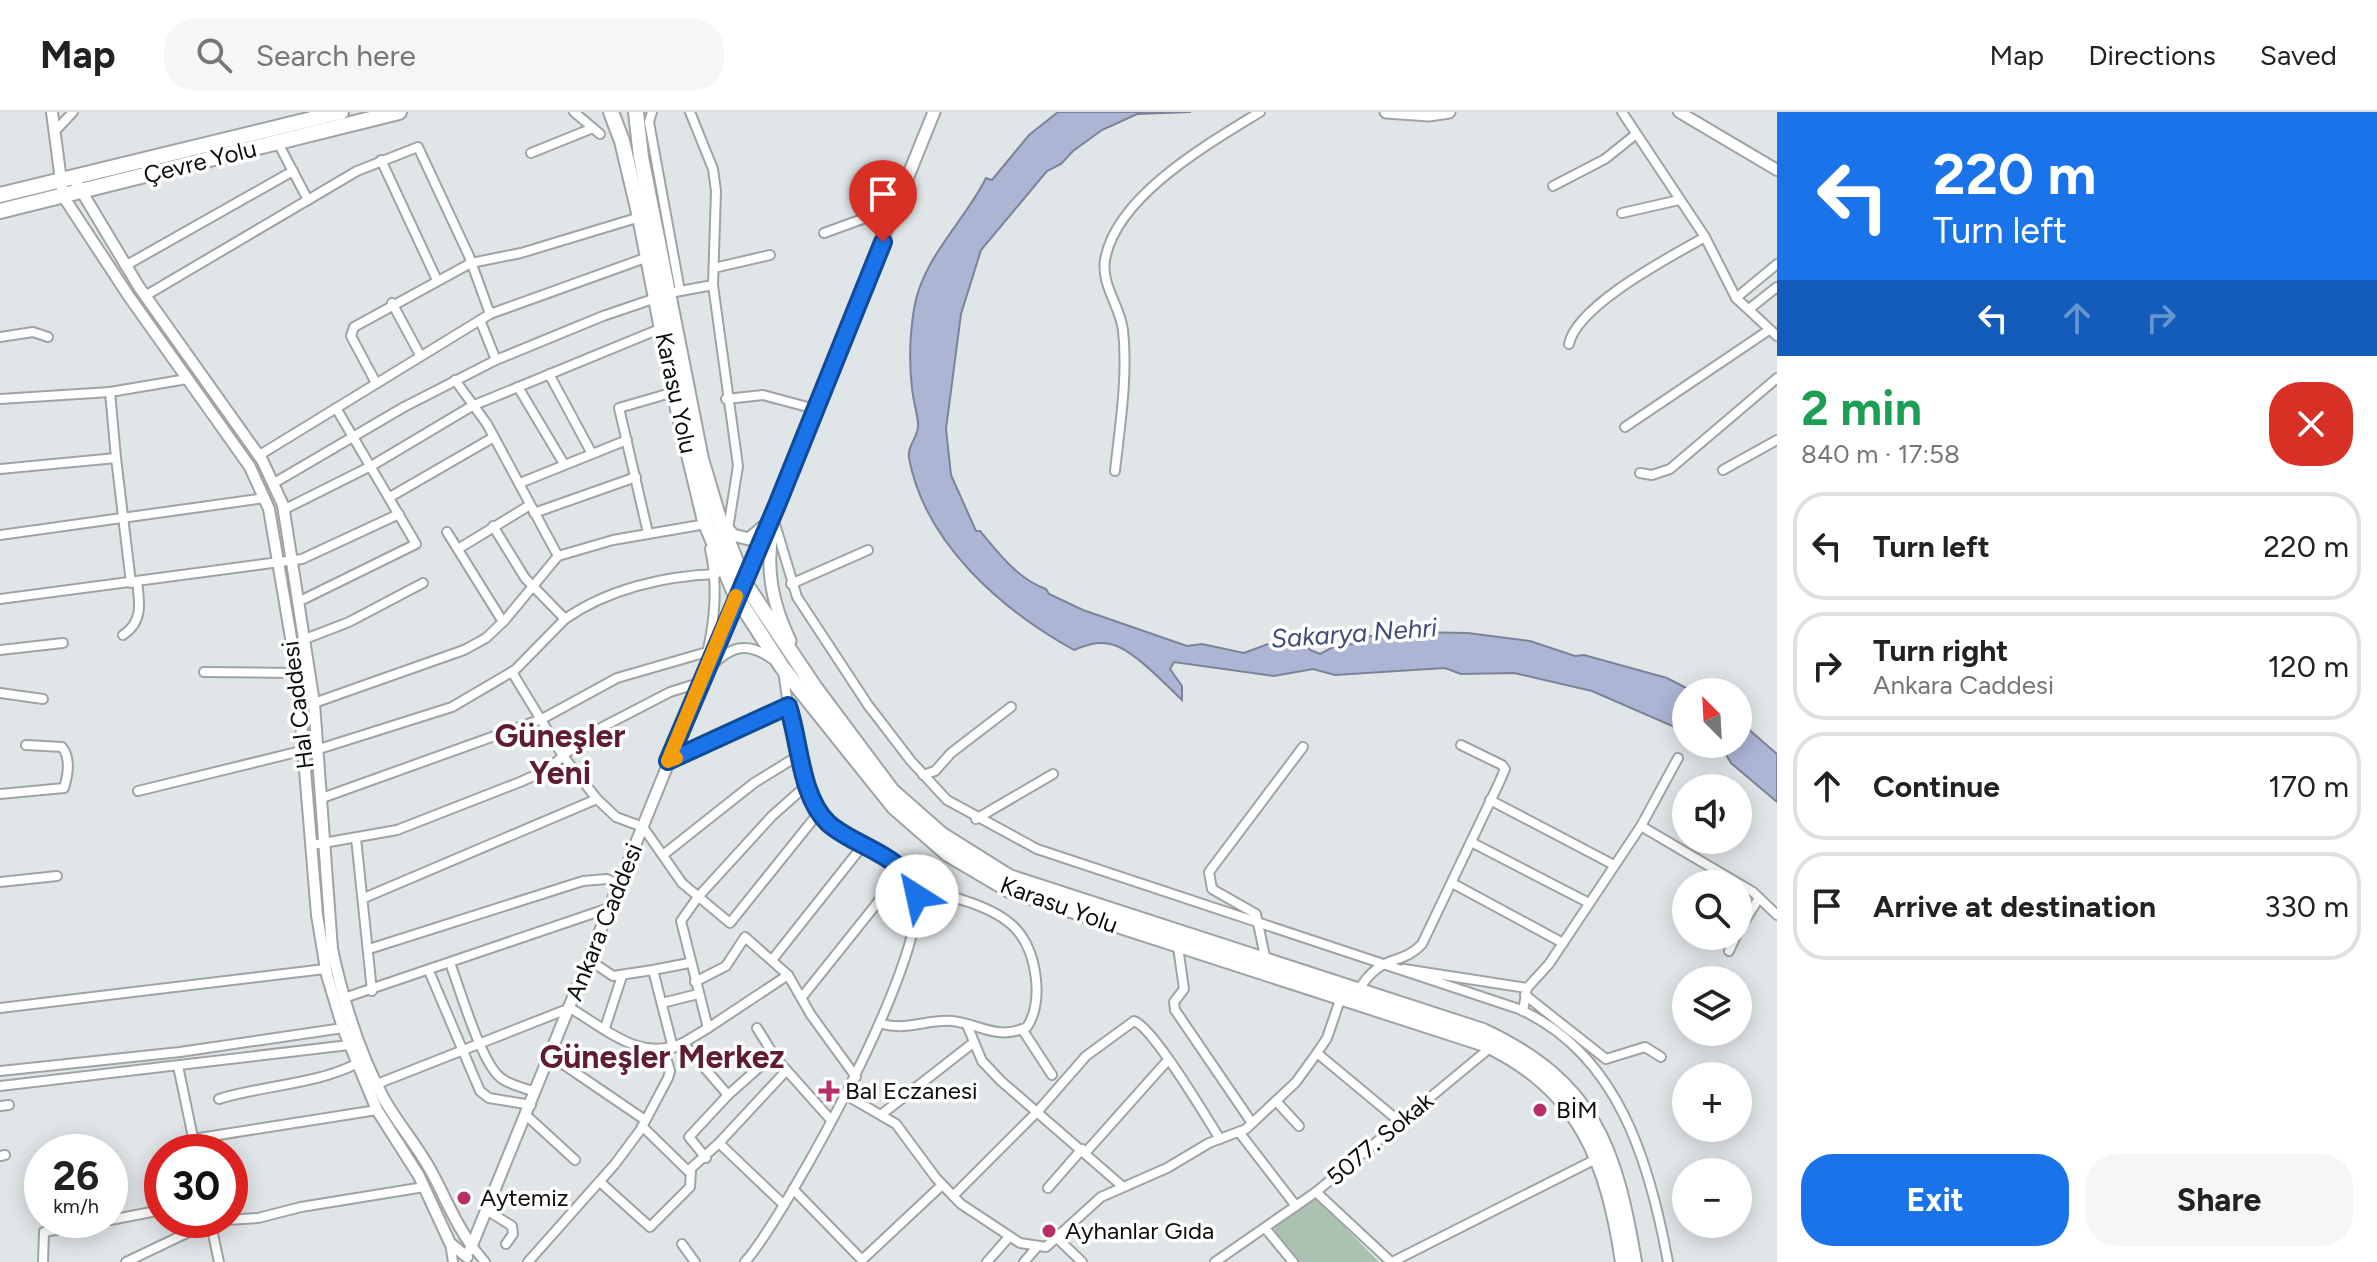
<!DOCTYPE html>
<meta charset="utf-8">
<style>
body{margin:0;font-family:Figtree,sans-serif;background:#f6f6f6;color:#222;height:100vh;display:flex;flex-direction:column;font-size:30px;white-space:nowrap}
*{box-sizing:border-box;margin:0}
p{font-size:26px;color:#767676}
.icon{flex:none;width:44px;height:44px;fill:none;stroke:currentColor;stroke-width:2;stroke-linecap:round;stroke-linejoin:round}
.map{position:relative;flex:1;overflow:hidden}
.details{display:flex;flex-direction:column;background:#fff;width:600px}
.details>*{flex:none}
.guide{background:#1a73e8;color:#fff;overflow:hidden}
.needle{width:52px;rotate:336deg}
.fabs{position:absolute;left:1672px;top:566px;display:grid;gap:16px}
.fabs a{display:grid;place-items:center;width:80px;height:80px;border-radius:50%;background:#fff;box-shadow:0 4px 20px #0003;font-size:40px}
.speed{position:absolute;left:24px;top:1022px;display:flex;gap:16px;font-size:40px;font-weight:700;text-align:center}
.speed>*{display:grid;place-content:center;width:104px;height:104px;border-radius:50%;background:#fff;box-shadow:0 4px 20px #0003;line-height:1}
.speed small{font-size:20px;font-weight:400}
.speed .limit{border:12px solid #d22;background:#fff;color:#111}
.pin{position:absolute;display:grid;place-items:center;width:68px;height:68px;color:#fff;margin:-82px -34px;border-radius:50% 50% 50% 0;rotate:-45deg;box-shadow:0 0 8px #0007}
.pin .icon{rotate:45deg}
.me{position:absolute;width:88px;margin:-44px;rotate:325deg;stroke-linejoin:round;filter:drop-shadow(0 0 6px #0008)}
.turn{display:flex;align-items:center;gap:28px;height:168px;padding:0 24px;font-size:36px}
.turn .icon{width:104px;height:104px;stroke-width:2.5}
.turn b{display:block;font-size:56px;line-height:68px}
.lanes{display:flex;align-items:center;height:76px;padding:0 24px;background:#0003;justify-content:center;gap:40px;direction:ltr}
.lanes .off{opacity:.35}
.round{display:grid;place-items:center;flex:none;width:84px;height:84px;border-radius:32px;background:#f6f6f6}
.headline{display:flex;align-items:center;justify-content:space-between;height:136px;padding:0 24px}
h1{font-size:48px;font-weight:700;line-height:60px;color:#1e9e55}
.primary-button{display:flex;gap:16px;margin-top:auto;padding:16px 24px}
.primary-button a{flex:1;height:92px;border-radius:32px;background:#1a73e8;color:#fff;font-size:32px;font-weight:700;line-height:92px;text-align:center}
.primary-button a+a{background:#f6f6f6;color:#222}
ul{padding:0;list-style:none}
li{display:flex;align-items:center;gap:24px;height:108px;margin:0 16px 12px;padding:0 8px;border:4px solid #e0e0e0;border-radius:32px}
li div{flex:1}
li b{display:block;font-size:30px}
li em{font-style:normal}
header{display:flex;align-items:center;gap:48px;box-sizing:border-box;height:112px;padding:0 40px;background:#fff;border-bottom:2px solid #e0e0e0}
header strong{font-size:38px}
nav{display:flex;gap:44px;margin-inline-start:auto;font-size:28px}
.search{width:560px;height:72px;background:#f6f6f6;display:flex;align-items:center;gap:20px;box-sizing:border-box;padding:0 28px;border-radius:32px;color:#767676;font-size:30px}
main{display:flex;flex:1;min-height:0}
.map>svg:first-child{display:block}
.green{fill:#abc1b2}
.water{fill:#acb5d4;stroke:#7c8399;stroke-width:2}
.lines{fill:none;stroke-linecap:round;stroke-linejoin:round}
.minor-casing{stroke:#9ea4a5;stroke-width:12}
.tertiary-casing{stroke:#9ea4a5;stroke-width:14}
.secondary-casing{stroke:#9ea4a5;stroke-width:15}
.trunk-casing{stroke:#9ea4a5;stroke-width:18}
.minor{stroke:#fff;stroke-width:8}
.tertiary{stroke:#fff;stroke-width:10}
.secondary{stroke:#fff;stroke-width:11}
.trunk{stroke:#fff;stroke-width:14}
.route-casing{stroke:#114b97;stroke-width:20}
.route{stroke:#1a73e8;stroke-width:14}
.slow{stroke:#f59e0b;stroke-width:14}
.poi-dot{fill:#b82e67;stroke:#fff;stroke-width:3}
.labels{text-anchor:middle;stroke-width:7;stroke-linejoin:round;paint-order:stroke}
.street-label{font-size:24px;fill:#0c0e0e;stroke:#fff}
.poi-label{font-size:24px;fill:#0c0e0e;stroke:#fff;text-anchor:start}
.water-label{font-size:26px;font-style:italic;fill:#404b77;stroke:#fff}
.district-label{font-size:32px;font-weight:bold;fill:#5f1c36;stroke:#fff}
</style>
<header>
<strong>Map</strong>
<div class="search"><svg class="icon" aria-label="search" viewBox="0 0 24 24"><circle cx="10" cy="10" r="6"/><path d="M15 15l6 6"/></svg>Search here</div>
<nav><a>Map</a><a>Directions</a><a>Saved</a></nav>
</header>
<main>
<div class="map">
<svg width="1777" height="1150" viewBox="0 0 1777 1150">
<rect width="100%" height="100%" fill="#e0e6e8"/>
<polygon class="green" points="1310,1088 1318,1088 1379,1150 1298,1150 1274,1120 1275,1114"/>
<g class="water">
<path d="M1058 0H1191L1137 2 1102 18 1073 39 1061 52 1047 59 981 138 961 202 946 317 951 363 976 419H980C999 442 1018 467 1046 477L1049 482 1083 498 1187 534 1202 532 1244 541 1268 532 1283 536 1305 530 1310 538 1320 542 1337 533 1355 532 1356 527 1410 516 1413 520 1468 521 1530 529 1575 544 1584 543 1667 566 1694 580H1686V620L1592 579 1514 561 1461 562 1445 556 1335 563 1313 557 1274 564 1174 550 1170 557 1182 574V588C1166 573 1132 536 1110 532 1097 529 1086 533 1074 538 1002 498 925 432 909 346 907 332 920 324 918 311 917 300 913 288 912 276 909 251 910 222 914 197 922 146 965 109 986 66L992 68 1029 23Z"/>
<polygon points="1738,608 1777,642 1777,690 1731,651 1725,641 1718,644 1708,632 1738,632"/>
</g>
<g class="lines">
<g class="minor-casing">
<g id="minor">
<polyline points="574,0 600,22"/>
<polyline points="652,0 649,10 680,179"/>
<polyline points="690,0 713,57 716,79 713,173 738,354 728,417"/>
<polyline points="1622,0 1705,125 1736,186 1777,224"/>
<polyline points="55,19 73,0"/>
<polyline points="278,31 308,88"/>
<polyline points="531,41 593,16"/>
<polyline points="381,48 437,168"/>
<polyline points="1553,74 1605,47 1635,23"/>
<polyline points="1622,101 1679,88"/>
<polyline points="824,121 879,101 894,102"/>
<polyline points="125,154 293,59"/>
<polyline points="714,156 770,143"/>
<polyline points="675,180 713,173"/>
<polyline points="145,184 357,59 418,35 469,144 490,202"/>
<polyline points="1736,186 1777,152"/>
<polyline points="392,191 420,243"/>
<polyline points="1749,197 1777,175"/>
<polyline points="480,208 496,248 603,204 656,186"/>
<polyline points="0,225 33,220 48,225"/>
<path d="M1569 232C1577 193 1670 145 1705 125"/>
<polyline points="549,262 591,340"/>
<polyline points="376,271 351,224 354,215 471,151 521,141 640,105"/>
<polyline points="518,275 564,352"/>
<polyline points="0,287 110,280"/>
<polyline points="726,287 763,283 815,297"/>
<polyline points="1625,315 1769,218"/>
<polyline points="258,344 490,202 648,145"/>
<polyline points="116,346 110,280 187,267"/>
<polyline points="0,357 116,346 131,471"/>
<polyline points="1723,358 1777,328"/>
<path d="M1115 359C1120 313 1128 264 1123 218 1120 194 1101 173 1105 148 1116 84 1208 32 1260 0"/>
<polyline points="1640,361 1652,363 1670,357 1777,266"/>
<polyline points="274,371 404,295 496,248"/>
<polyline points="520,371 627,328"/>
<polyline points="390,385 494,325"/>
<polyline points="283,398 373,353 472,294 662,216"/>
<polyline points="534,401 636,365"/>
<path d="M775 412 797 485 868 593 911 649 947 688 1037 737 1519 897C1619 942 1650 1052 1668 1150"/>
<path d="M493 414 525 466 565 507C608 477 664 464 716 462"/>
<polyline points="447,420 503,510"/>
<polyline points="648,421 619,296 674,280"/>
<polyline points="0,423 265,386"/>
<polyline points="458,437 530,393"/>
<polyline points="558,444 613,428 706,412"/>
<polyline points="791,472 868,438"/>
<polyline points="0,487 302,447 399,402"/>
<polyline points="298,490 416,432 336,296"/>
<path d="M123 523C143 510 140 491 137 470"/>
<polyline points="305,527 349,510 423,471"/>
<polyline points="0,538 63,531"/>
<path d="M707 542C715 506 718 473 710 437"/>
<path d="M709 556C730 535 746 528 772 547"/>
<polyline points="204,560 297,561"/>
<polyline points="512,560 563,644 597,687 616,705 643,715 682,771 730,811 820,699"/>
<polyline points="0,581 43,587"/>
<polyline points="314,591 464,538 486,526 505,508 558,444 487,312 455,268"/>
<polyline points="319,637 452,595 515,558 565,507"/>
<polyline points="669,649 788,594"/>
<polyline points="923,663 935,659 951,641 1011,595"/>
<polyline points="808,672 772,704 698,785 681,809 708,916 788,863 811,903 856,965"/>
<polyline points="138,679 305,638"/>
<path d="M0 682 64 676C68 663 71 646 62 635L26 633"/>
<polyline points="322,686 542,607 617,566 707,540"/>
<polyline points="1490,688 1614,753"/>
<polyline points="976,707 1053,662"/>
<polyline points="1641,714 1678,646"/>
<polyline points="356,726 372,879"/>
<polyline points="1471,730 1589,791"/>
<polyline points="312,733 397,718 520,670 547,658 587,623 670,580 699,571"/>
<polyline points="663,743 754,671 801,642"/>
<polyline points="0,770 57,764"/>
<polyline points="1452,771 1563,831"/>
<polyline points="364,786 597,687"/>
<polyline points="1738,820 1759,786"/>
<polyline points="1178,835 1184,877 1174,890 1175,898 1252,1011"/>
<polyline points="369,837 583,769 607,767 619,773"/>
<polyline points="1729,839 1736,824"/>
<polyline points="588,847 613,864 653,858"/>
<polyline points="772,848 864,732"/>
<polyline points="1266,849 1256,802 1212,777 1209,760 1303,635"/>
<path d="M450 851C460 877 481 951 501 966 510 973 525 976 535 980"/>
<polyline points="1404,857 1527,876"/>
<polyline points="429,859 480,979 489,986 531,993"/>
<polyline points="695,870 726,854 745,825 788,863"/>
<path d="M1358 879C1382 839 1401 855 1422 832L1499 671 1505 657 1502 653 1461 633"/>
<polyline points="1525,883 1606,947 1645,935 1661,945"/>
<polyline points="802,885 878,790 899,754"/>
<polyline points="344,886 609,796"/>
<polyline points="662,891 698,882"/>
<polyline points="0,896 325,857"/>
<polyline points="1523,899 1527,876 1549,852 1641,714 1753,780 1777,803"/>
<path d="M882 912C908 919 927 907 952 909 980 912 998 929 1027 915 1044 889 1037 839 1015 816 996 796 949 781 923 781L916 776"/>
<polyline points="967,913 982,949 1001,969 1122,1074"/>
<polyline points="605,916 622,864"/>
<polyline points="708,916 683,931 728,983 773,943 831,1008"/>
<polyline points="757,916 775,945"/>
<polyline points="1022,917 1052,963"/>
<polyline points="673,936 653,858 689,851"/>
<polyline points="1317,941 1400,1010"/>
<polyline points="551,944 645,1008"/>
<polyline points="178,954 196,1040"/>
<polyline points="0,959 180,940 343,916"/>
<path d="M377 972 570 896C608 918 639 950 683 931"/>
<polyline points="0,974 349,933"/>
<polyline points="846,983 896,1012 936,1066 961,1092 1020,1131 1046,1135 1101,1085 1167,1056 1209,1031 1246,1017 1296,970 1317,941 1327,926 1341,885"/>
<path d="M219 987C264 973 314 973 356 952"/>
<polyline points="1276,989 1299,1014"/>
<polyline points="0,994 9,993"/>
<polyline points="882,1002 973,931"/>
<polyline points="527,1004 575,1048"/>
<polyline points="642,1014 688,1059 719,1031 784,1093"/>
<polyline points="1239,1020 1296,1094"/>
<polyline points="193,1027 377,998"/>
<polyline points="719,1031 786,959"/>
<polyline points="1086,1040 1168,948"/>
<polyline points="0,1044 5,1043"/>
<polyline points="706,1046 689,1025 728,983"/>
<polyline points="600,1070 650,1115 690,1075 691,1059"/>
<polyline points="1048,1076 1082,1037"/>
<polyline points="793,1077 862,1148 942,1073"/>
<polyline points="1316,1080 1391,1150"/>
<path d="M953 1084 1038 999 1086 944 1134 909C1153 915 1206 1005 1220 1027"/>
<polyline points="488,1099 512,1114 513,1122 506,1132"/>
<polyline points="110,1108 162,1098"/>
<polyline points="210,1108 219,1150"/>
<polyline points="226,1108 258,1106 301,1095 424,1075"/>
<polyline points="1265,1116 1293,1150"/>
<polyline points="1056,1125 1082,1150"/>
<polyline points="450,1131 453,1150"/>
<polyline points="682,1132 695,1150"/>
<polyline points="472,1134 485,1150"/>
<polyline points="43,1150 44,1120 108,1108"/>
<polyline points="126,1150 210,1110"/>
<polyline points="528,1150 615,1052 641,1017 668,966 670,959 664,939"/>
<path d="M745 1150C786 1103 940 827 914 773 897 739 852 735 827 709 803 683 788 596 783 559"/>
<polyline points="987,1150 1009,1125"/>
<polyline points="1024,1150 1037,1135"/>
<polyline points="1215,1150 1316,1080 1491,935"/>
<polyline points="1392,1150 1598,1046"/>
</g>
</g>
<g class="tertiary-casing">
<g id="tertiary">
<polyline points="52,0 63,84 128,183 250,355 269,397 297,561 317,803 327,863 343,916 377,998 419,1064 450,1131 467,1145"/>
<polyline points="1679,0 1777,58"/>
<path d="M73 65 139 175 262 348 283 393 314 591 332 837C343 888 359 941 384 987 398 1012 417 1033 431 1059 445 1084 454 1110 472 1134"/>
<polyline points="470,1138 737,483"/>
</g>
</g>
<g class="secondary-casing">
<g id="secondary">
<polyline points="1386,0 1429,3 1449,0"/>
<polyline points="724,412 733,423 749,427 764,414"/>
<path d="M773 415C765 457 772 491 790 529"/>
<polyline points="744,470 934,0"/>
</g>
</g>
<g class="trunk-casing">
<g id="trunk">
<path d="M611 0 622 29 640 105 677 293 705 409 736 484 782 555 894 695 948 742 1009 778 1485 932C1581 977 1608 1050 1623 1150"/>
<path d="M636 0 641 45 701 347 718 404 744 470 815 576 892 679 942 723 1009 765 1483 919C1594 971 1615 1037 1634 1150"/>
<polyline points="0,83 341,0"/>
<polyline points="0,99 399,0"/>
</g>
</g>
<use href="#minor" class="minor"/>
<use href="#tertiary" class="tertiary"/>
<use href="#secondary" class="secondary"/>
<use href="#trunk" class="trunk"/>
</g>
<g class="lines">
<g class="route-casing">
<path id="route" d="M883 130 777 393 668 649 788 594C800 630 800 684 828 711 857 737 905 741 917 784"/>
</g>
<use href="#route" class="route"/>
<polyline class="slow" points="676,646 668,649 736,484"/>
</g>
<g class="poi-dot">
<path d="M825 967h8v8h8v8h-8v8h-8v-8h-8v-8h8z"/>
<circle cx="1540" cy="998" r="8"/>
<circle cx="464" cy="1086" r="8"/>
<circle cx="1049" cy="1119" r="8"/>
</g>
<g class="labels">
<g class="street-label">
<text transform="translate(200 50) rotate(-14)" y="8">Çevre Yolu</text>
<text transform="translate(676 281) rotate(78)" y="8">Karasu Yolu</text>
<text transform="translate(298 593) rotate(-97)" y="8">Hal Caddesi</text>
<text transform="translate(1059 793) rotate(20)" y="8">Karasu Yolu</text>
<text transform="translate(604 810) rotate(-68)" y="8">Ankara Caddesi</text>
<text transform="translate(1380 1027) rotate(-40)" y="8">5077. Sokak</text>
</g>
<g class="poi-label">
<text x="845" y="987">Bal Eczanesi</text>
<text x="1556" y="1006">BİM</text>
<text x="480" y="1094">Aytemiz</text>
<text x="1065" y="1127">Ayhanlar Gıda</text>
</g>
<g class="water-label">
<text transform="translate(1354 521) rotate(-4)" y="9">Sakarya Nehri</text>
</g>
<g class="district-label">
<text x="560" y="635">Güneşler<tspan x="560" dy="37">Yeni</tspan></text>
<text x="662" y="956">Güneşler Merkez</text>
</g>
</g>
</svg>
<div class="fabs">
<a><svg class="needle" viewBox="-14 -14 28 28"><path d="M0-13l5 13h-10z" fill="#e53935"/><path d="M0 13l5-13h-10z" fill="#767676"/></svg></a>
<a><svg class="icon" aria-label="sound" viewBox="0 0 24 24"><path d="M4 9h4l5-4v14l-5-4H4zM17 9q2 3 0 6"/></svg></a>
<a><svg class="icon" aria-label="search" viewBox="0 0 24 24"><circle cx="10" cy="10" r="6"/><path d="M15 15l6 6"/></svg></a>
<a><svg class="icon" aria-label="layers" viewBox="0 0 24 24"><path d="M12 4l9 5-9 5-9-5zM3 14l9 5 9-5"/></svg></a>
<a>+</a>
<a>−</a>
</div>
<div class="speed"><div>26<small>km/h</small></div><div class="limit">30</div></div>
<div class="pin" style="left:883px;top:130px;background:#d93025"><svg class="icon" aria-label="arrive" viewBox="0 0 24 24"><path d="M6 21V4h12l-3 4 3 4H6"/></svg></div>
<svg class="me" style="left:917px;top:784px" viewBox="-20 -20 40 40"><circle r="19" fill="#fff"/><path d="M0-13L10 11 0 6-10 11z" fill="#1a73e8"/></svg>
</div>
<section class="details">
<div class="guide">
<div class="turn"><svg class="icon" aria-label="left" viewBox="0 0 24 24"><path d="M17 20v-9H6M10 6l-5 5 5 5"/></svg><div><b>220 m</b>Turn left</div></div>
<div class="lanes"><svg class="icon" aria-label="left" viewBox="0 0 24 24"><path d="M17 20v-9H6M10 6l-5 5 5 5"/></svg><svg class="icon off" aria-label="ahead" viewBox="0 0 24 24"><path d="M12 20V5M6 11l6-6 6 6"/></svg><svg class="icon off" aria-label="right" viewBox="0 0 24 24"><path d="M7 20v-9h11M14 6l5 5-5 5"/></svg></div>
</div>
<div class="headline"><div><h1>2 min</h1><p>840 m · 17:58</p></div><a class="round" style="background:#d93025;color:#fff"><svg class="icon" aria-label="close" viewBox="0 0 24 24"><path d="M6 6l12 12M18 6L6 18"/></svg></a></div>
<ul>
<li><svg class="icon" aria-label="left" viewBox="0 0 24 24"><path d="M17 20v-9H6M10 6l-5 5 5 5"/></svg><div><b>Turn left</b></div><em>220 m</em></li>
<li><svg class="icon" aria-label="right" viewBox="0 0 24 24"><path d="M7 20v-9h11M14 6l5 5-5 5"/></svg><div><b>Turn right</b><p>Ankara Caddesi</p></div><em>120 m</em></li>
<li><svg class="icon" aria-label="ahead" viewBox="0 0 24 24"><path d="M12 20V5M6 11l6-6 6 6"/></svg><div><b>Continue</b></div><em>170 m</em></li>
<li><svg class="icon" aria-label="arrive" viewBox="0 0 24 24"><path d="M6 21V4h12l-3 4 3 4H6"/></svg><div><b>Arrive at destination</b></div><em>330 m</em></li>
</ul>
<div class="primary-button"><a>Exit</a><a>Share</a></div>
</section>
</main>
